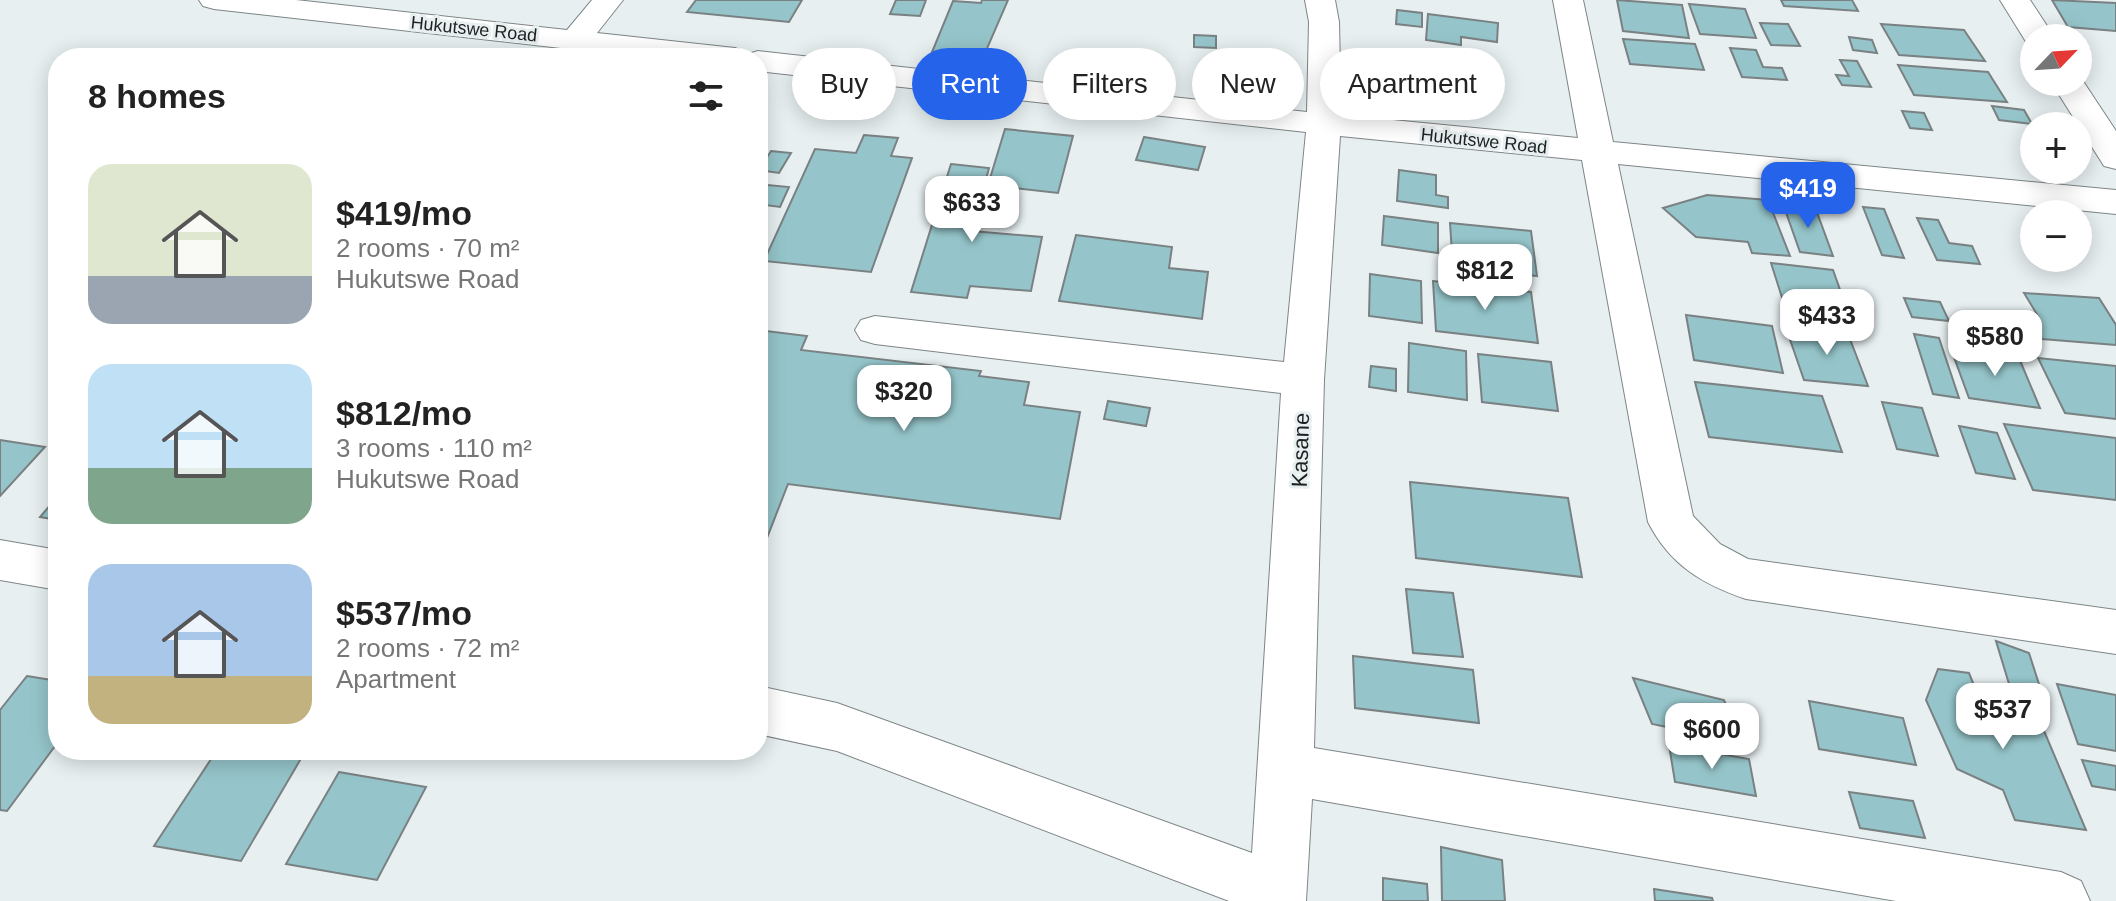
<!DOCTYPE html>
<meta charset="utf-8">
<style>
body{margin:0;font-family:Arial,sans-serif;background:#f2f2f2;color:#222;height:100vh;display:flex;flex-direction:column;font-size:30px;white-space:nowrap}
*{box-sizing:border-box;margin:0}
p{font-size:26px;color:#767676}
.icon{flex:none;width:44px;height:44px;fill:none;stroke:currentColor;stroke-width:2;stroke-linecap:round;stroke-linejoin:round}
.map{position:relative;flex:1;overflow:hidden}
.details{position:absolute;left:48px;top:48px;width:720px;height:712px;display:flex;flex-direction:column;background:#fff;border-radius:32px;box-shadow:0 4px 20px #0003}
.details>*{flex:none}
.hud{position:absolute;left:792px;top:48px;width:760px;height:72px;display:flex;gap:16px}
.needle{width:52px;rotate:65deg}
.controls{position:absolute;left:2020px;top:24px;display:grid;gap:16px}
.controls a{display:grid;place-items:center;width:72px;height:72px;border-radius:50%;background:#fff;box-shadow:0 4px 20px #0003;font-size:40px}
.price{position:absolute;translate:-50% -68px;padding:0 18px;border-radius:16px;background:#fff;color:#222;font-size:26px;line-height:52px;filter:drop-shadow(0 2px 4px #0008)}
.price::after{content:'';position:absolute;left:50%;top:48px;width:24px;height:18px;margin-left:-12px;background:inherit;clip-path:polygon(0 0,100% 0,50% 100%)}
.price.current{background:#2563eb;color:#fff}
ul{padding:0;list-style:none}
li{display:flex;align-items:center;gap:24px;height:200px;padding:0 40px}
li span{display:grid;place-items:center;flex:none;width:224px;height:160px;border-radius:24px;color:#555}
li>.icon{margin-inline-start:auto}
span .icon{width:96px;height:96px;fill:#fffc;stroke-width:1}
li b{font-size:34px}
h2{display:flex;justify-content:space-between;align-items:center;height:96px;padding:0 40px;font-size:34px}
.tag{padding:0 28px;border-radius:36px;background:#fff;box-shadow:0 4px 20px #0003;font-size:28px;line-height:72px}
.tag.current{background:#2563eb;color:#fff}
.map>svg:first-child{display:block}
</style>
<div class="map">
<svg width="2116" height="901" viewBox="0 0 2116 901">
<rect width="100%" height="100%" fill="#e7eff0"/>
<!-- building -->
<g fill="#95c5ca" stroke="#7a8182" stroke-width="2">
<polygon points="696,0 802,0 789,22 687,12"/>
<polygon points="896,0 926,0 920,16 890,14"/>
<polygon points="982,0 1008,0 979,67 928,62 953,1 981,3"/>
<polygon points="1617,0 1682,5 1689,38 1623,31"/>
<polygon points="1781,0 1852,0 1858,11 1784,6"/>
<polygon points="2052,0 2116,3 2116,31 2068,27"/>
<polygon points="1689,4 1745,9 1756,38 1700,34"/>
<polygon points="1397,10 1422,13 1422,27 1396,24"/>
<polygon points="1428,14 1498,23 1497,42 1461,37 1461,45 1426,40"/>
<polygon points="1760,23 1788,24 1800,46 1771,45"/>
<polygon points="1881,24 1964,30 1985,61 1899,55"/>
<polygon points="1194,35 1216,36 1216,48 1194,47"/>
<polygon points="1849,37 1872,40 1877,53 1853,50"/>
<polygon points="1623,39 1695,44 1704,70 1630,64"/>
<polygon points="1730,48 1756,50 1763,67 1782,68 1787,80 1742,77"/>
<polygon points="1396,50 1460,56 1463,83 1414,78 1413,65 1396,63"/>
<polygon points="1840,60 1857,61 1871,87 1842,85 1836,75 1849,76"/>
<polygon points="1898,65 1988,72 2007,102 1914,95"/>
<polygon points="1992,106 2024,110 2032,124 1999,120"/>
<polygon points="1902,111 1924,113 1932,130 1910,128"/>
<polygon points="1005,129 1073,136 1058,193 988,185"/>
<polygon points="864,135 898,138 891,156 912,158 871,272 764,261 815,149 856,153"/>
<polygon points="1144,137 1205,147 1198,170 1136,160"/>
<polygon points="771,151 791,153 779,173 759,170"/>
<polygon points="951,164 989,168 983,190 996,192 991,212 977,211 972,231 1042,237 1031,291 970,286 967,298 911,292"/>
<polygon points="1399,170 1436,175 1436,195 1448,197 1448,208 1397,201"/>
<polygon points="758,184 789,187 780,207 758,204"/>
<polygon points="1707,195 1768,200 1790,256 1752,253 1748,242 1696,237 1663,208"/>
<polygon points="1783,204 1815,207 1833,256 1800,252"/>
<polygon points="1863,207 1884,209 1904,258 1882,255"/>
<polygon points="1384,216 1438,223 1438,253 1382,245"/>
<polygon points="1917,218 1938,220 1949,243 1972,246 1980,264 1937,260"/>
<polygon points="1450,223 1531,231 1537,276 1453,267"/>
<polygon points="1076,235 1172,247 1169,268 1208,272 1202,319 1059,301"/>
<polygon points="1771,263 1833,270 1849,315 1785,307"/>
<polygon points="1370,274 1421,281 1422,323 1369,316"/>
<polygon points="1433,281 1531,292 1538,343 1436,331"/>
<polygon points="2024,293 2099,298 2116,325 2116,345 2042,339 2028,315 2038,316"/>
<polygon points="1904,298 1940,302 1949,321 1912,317"/>
<polygon points="1686,315 1772,326 1783,373 1694,360"/>
<polygon points="1786,328 1848,334 1868,386 1804,380"/>
<polygon points="758,330 807,336 801,350 981,371 979,376 1029,382 1024,405 1080,412 1060,519 788,484 758,561"/>
<polygon points="1914,334 1939,338 1959,398 1933,394"/>
<polygon points="1409,343 1466,351 1467,400 1408,392"/>
<polygon points="1951,349 2019,358 2040,408 1969,398"/>
<polygon points="1478,354 1551,362 1558,411 1482,402"/>
<polygon points="2038,358 2116,366 2116,419 2065,413"/>
<polygon points="1371,366 1396,369 1396,391 1369,387"/>
<polygon points="1695,382 1822,396 1842,452 1709,437"/>
<polygon points="1108,401 1150,408 1146,426 1104,419"/>
<polygon points="1882,402 1922,408 1938,456 1897,449"/>
<polygon points="2004,424 2116,438 2116,500 2033,490"/>
<polygon points="1959,426 1997,433 2015,479 1976,473"/>
<polygon points="0,440 45,447 0,496"/>
<polygon points="1410,482 1568,498 1582,577 1416,558"/>
<polygon points="58,496 58,520 40,517"/>
<polygon points="1406,589 1453,593 1463,657 1413,653"/>
<polygon points="1996,641 2029,653 2045,703 2013,697"/>
<polygon points="1353,656 1473,670 1479,723 1355,708"/>
<polygon points="1938,669 1969,673 1982,705 2036,712 2086,830 2015,820 2003,790 1957,769 1926,700"/>
<polygon points="27,676 58,681 58,742 7,811 0,810 0,710"/>
<polygon points="1633,678 1724,700 1742,743 1652,724"/>
<polygon points="2057,684 2116,695 2116,751 2078,744"/>
<polygon points="1809,701 1903,718 1916,765 1819,749"/>
<polygon points="1669,745 1749,759 1756,796 1675,782"/>
<polygon points="217,750 306,750 241,861 154,846"/>
<polygon points="2082,760 2116,766 2116,790 2092,786"/>
<polygon points="339,772 426,787 377,880 286,864"/>
<polygon points="1849,792 1913,801 1925,838 1860,828"/>
<polygon points="1441,847 1502,860 1505,901 1442,901"/>
<polygon points="1383,878 1427,884 1428,901 1383,901"/>
<polygon points="1654,889 1712,898 1713,901 1655,901"/>
</g>
<g fill="none" stroke-linecap="round" stroke-linejoin="round">
<!-- minor casing -->
<g stroke="#7e8586" stroke-width="2">
<g id="minor">
<path d="M199 0H296L567 30 592 0H623L597 33 735 48 748 54 758 51 1307 112 1309 22 1305 0H1335L1339 22 1341 115 1578 138 1553 0H1583L1613 142 2116 190V214L1618 164 1693 516 1720 544 1748 559 2116 610V654L1746 599C1702 584 1670 565 1648 522L1582 160 1340 136 1324 380 1314 748 2061 872 2081 881 2090 901H1896L1312 799 1306 901H1229L837 751 758 734V686L837 703 1252 853 1281 393 875 344 861 340 855 330 861 320 875 316 1284 362 1306 132 758 71V58H649L214 9 203 6Z"/>
<polygon points="2000,0 2030,0 2055,38 2034,38 2034,46 2028,45"/>
<polygon points="2079,75 2116,131 2116,169 2104,166 2051,82 2078,82"/>
<polygon points="0,540 58,550 58,590 0,580"/>
</g>
</g>
<!-- minor -->
<use href="#minor" fill="#fff" fill-rule="evenodd"/>
</g>
<g text-anchor="middle" stroke-width="6" stroke-linejoin="round" paint-order="stroke">
<!-- far-street labels -->
<g font-size="18" fill="#1e2121" stroke="#e7eff0">
<text transform="translate(474 29) rotate(6)" y="6">Hukutswe Road</text>
<text transform="translate(1484 141) rotate(6)" y="6">Hukutswe Road</text>
</g>
<!-- street labels -->
<g font-size="22" fill="#1e2121" stroke="#e7eff0">
<text transform="translate(1300 450) rotate(-88)" y="8">Kasane</text>
</g>
</g>
</svg>
<div class="controls">
<a><svg class="needle" viewBox="-14 -14 28 28"><path d="M0-13l5 13h-10z" fill="#e53935"/><path d="M0 13l5-13h-10z" fill="#767676"/></svg></a>
<a>+</a>
<a>−</a>
</div>
<b class="price current" style="left:1808px;top:230px">$419</b>
<b class="price" style="left:972px;top:244px">$633</b>
<b class="price" style="left:1485px;top:312px">$812</b>
<b class="price" style="left:1827px;top:357px">$433</b>
<b class="price" style="left:1995px;top:378px">$580</b>
<b class="price" style="left:904px;top:433px">$320</b>
<b class="price" style="left:2003px;top:751px">$537</b>
<b class="price" style="left:1712px;top:771px">$600</b>
<div class="hud">
<a class="tag">Buy</a>
<a class="tag current">Rent</a>
<a class="tag">Filters</a>
<a class="tag">New</a>
<a class="tag">Apartment</a>
</div>
<section class="details">
<h2>8 homes<svg class="icon" aria-label="filters" viewBox="0 0 24 24"><path d="M4 7h16M4 17h16"/><circle cx="9" cy="7" r="2"/><circle cx="15" cy="17" r="2"/></svg></h2>
<ul>
<li><span style="background:linear-gradient(#dfe7d0 70%,#9aa5b1 0)"><svg class="icon" aria-label="home" viewBox="0 0 24 24"><path d="M3 11l9-7 9 7M6 9v11h12V9"/></svg></span><div><b>$419/mo</b><p>2 rooms · 70 m²</p><p>Hukutswe Road</p></div></li>
<li><span style="background:linear-gradient(#bfe0f5 65%,#7fa58c 0)"><svg class="icon" aria-label="home" viewBox="0 0 24 24"><path d="M3 11l9-7 9 7M6 9v11h12V9"/></svg></span><div><b>$812/mo</b><p>3 rooms · 110 m²</p><p>Hukutswe Road</p></div></li>
<li><span style="background:linear-gradient(#a9c7e8 70%,#c2b280 0)"><svg class="icon" aria-label="home" viewBox="0 0 24 24"><path d="M3 11l9-7 9 7M6 9v11h12V9"/></svg></span><div><b>$537/mo</b><p>2 rooms · 72 m²</p><p>Apartment</p></div></li>
</ul>
</section>
</div>
